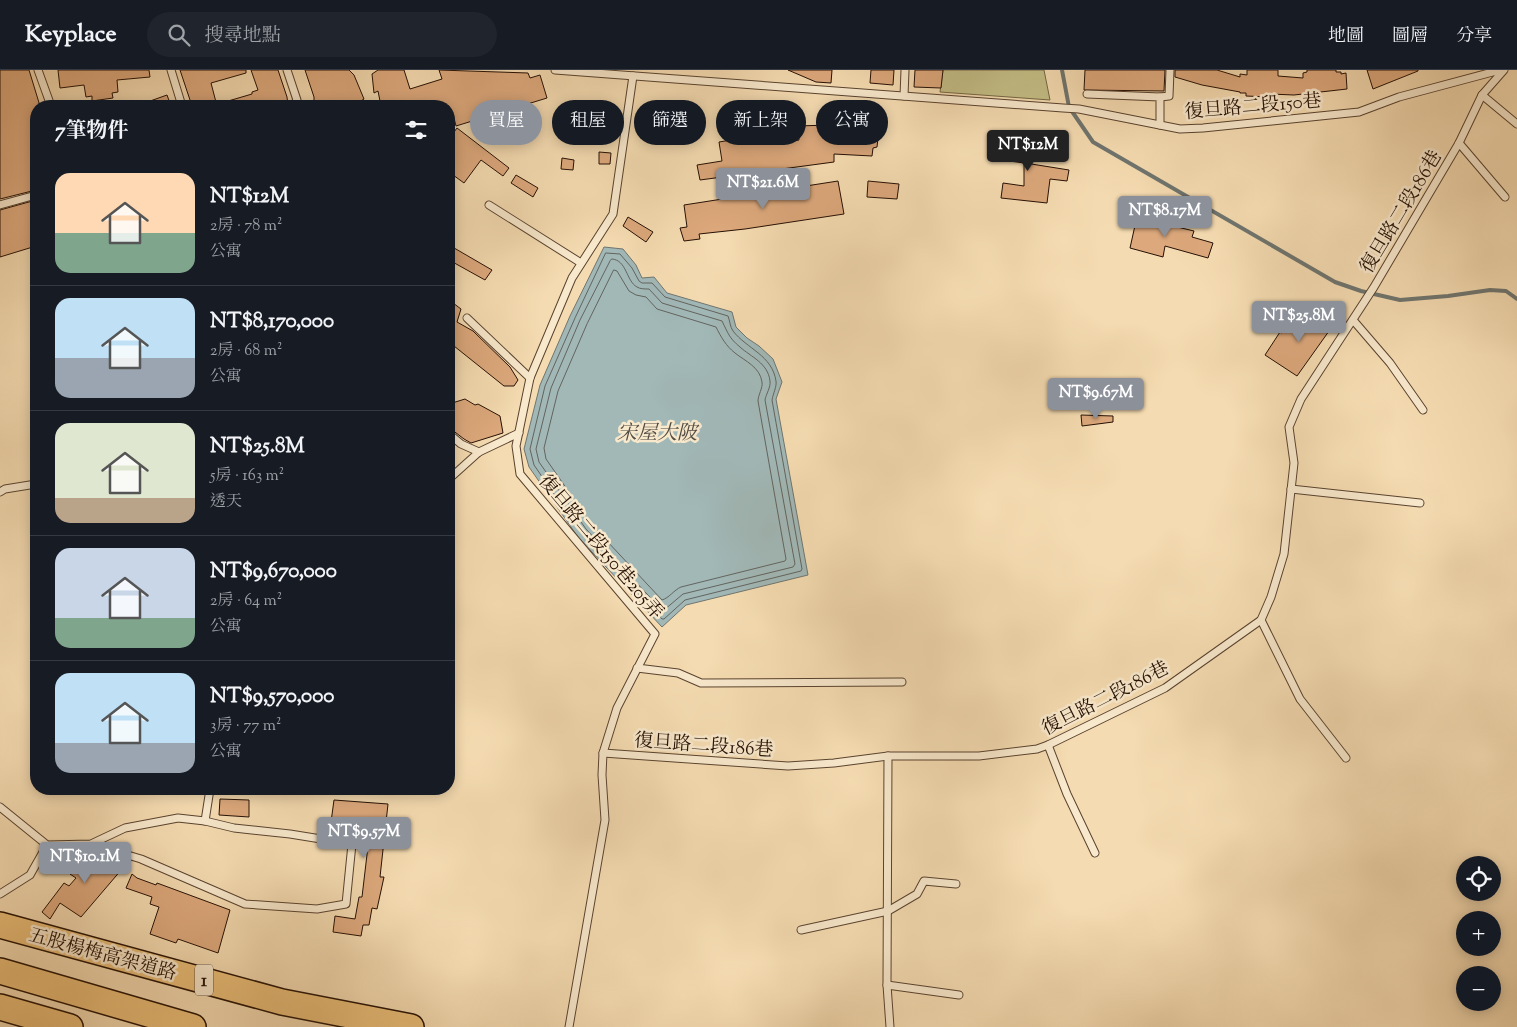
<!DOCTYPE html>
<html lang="zh-TW">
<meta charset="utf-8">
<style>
body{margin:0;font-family:"Sorts Mill Goudy","Noto Serif TC",serif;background:#20242c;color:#f1f3f6;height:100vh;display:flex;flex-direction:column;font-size:19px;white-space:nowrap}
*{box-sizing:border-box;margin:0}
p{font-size:16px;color:#9ea1a6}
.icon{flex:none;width:28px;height:28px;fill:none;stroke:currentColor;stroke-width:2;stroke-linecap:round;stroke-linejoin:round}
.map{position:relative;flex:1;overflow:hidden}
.details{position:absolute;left:30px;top:30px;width:425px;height:695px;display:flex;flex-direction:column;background:#171b24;border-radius:20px;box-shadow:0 2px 12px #0003}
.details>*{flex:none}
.hud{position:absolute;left:470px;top:30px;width:475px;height:45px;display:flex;gap:10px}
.buttons{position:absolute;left:1456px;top:786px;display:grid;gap:10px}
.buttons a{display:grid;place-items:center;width:45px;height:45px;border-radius:50%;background:#171b24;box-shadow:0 2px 12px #0003;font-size:25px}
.price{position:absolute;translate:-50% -42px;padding:0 11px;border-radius:5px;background:#8c9099;color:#fff;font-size:16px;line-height:32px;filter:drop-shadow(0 1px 2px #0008)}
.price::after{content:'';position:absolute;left:50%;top:30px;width:15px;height:11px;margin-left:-8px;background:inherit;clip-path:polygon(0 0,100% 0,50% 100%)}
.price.current{background:#222;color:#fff}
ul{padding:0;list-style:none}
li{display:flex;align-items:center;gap:15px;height:125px;padding:0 25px}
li+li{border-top:1px solid #363941}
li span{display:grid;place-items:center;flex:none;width:140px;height:100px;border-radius:15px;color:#555}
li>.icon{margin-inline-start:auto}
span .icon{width:60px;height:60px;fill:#fffc;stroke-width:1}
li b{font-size:21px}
h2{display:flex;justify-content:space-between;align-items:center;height:60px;padding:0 25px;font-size:21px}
.pill{padding:0 18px;border-radius:22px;background:#171b24;box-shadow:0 2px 12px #0003;font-size:18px;line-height:45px}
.pill.current{background:#8c9099;color:#fff}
header{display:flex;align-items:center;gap:30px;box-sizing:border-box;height:70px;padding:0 25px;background:#171b24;border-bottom:1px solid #363941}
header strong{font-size:24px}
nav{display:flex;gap:28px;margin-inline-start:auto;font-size:18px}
.search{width:350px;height:45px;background:#20242c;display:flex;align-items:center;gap:12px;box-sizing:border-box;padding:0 18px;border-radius:28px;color:#9ea1a6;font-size:19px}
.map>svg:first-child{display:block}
</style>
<header>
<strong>Keyplace</strong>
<div class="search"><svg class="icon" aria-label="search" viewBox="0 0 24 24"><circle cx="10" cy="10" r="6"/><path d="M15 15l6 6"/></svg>搜尋地點</div>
<nav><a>地圖</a><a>圖層</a><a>分享</a></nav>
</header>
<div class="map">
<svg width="1517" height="957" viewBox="0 0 1517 957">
<rect width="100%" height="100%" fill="#f5dbb1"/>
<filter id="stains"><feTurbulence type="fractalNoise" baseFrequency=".004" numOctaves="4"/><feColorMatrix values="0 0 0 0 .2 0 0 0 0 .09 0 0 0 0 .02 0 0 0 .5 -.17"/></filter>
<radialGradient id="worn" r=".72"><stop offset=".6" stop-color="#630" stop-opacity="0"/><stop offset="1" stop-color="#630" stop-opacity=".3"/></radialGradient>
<!-- green -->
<polygon fill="#c4be86" stroke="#746745" points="943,0 1044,0 1050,30 940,22"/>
<!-- water -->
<polygon fill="#a1b8b7" stroke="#6f756f" points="604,177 623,179 636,195 642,208 654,207 667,223 732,242 736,257 747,268 759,276 773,289 782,312 776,329 808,505 686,535 662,557 578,467 529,397 524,379 540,315 570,246"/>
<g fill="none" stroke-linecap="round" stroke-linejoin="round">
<!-- shore -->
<g stroke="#63645e" stroke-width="1">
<path d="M606 183 620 184 632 198 639 211 642 213H652L665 227 728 246C730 251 730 257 733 261 747 279 772 285 776 311 777 316 773 324 772 330L802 499 801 501 685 530 664 549H662L581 463 534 395 530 379 545 316 575 248Z"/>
<path d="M612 189C627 190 626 211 637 217 640 219 645 219 649 219L662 233 722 251C728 263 729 268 740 277 751 287 768 293 770 311 771 317 766 324 765 330L795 494 793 497 683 524 664 540H662L586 459 539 392 536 379 551 318 580 250 610 191Z"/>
<path d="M614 200 617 201 629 221 636 225 646 227 657 239 716 257C721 267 726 276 735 283 745 291 760 297 762 312 763 318 758 325 758 331L786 489 785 491 681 517C674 520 669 528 662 530L592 455 546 389 544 378 558 321 587 254Z"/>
</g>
<!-- stream -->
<polyline stroke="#6f756f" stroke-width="4" points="1062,0 1069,37 1093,72 1335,212 1361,221 1400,230 1448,226 1490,220 1506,221 1517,229"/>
</g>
<!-- building -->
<g fill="#dca87c" stroke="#251004">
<polygon points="0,0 29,0 40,36 36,36 36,120 0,129"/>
<polygon points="58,0 149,0 150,7 117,10 118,22 112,23 113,28 92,31 92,26 86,27 84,15 60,18"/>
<polygon points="180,0 246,0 246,3 211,13 217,36 192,36"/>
<polygon points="251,0 278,0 287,27 288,36 218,36 218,34 252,24 252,22 258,20"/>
<polygon points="305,0 349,0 354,5 364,29 359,32 360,36 314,36 314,27"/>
<polygon points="378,0 404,0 410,19 442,9 439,0 528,3 530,8 540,5 547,28 456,56 453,44 449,45 449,36 381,36 378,21 374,23 372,4"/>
<polygon points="788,0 832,0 831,13 816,12"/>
<polygon points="871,0 894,0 893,15 870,13"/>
<polygon points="915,0 943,0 941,18 914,17"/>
<polygon points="1085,0 1165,0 1164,21 1084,20"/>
<polygon points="1175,0 1217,0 1240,7 1240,4 1247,5 1247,0 1278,0 1278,6 1303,8 1303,3 1307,2 1307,0 1336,0 1336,2 1341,2 1341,4 1346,3 1347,19 1294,25 1270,24 1270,27 1246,26 1246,23 1240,23 1240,22 1202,15 1175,7"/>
<polygon points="1367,0 1418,0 1418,1 1373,19"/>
<polygon points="167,25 171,36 140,36 139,35"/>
<polygon points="830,55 831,60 865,60 866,57 875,57 875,67 878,68 877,77 873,78 872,86 834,84 834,92 700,110 697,95 722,91 719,72 731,70 730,67 774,59 777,74 799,70 797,56"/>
<polygon points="457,58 509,98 503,106 481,90 464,113 449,102 449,69"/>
<polygon points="1005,62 1030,65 1026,93 1025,93 1069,100 1067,111 1050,109 1047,133 1001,128 1003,113 1024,116 1024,93 1002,90"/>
<polygon points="599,82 611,83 610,94 599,94"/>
<polygon points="562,88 574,90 573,100 561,99"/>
<polygon points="516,105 538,118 533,127 511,113"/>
<polygon points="838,111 844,144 745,159 699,164 700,169 684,171 680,158 687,157 684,135"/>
<polygon points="868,111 899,114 897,129 867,127"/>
<polygon points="36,130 36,176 0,187 0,140"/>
<polygon points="1138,142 1170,150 1169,155 1194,161 1192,167 1213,173 1208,188 1165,176 1163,187 1130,178"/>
<polygon points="628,147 653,162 646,172 623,156"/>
<polygon points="449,175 492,200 485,210 449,190"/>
<polygon points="449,230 461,239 457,252 473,261 510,297 518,310 514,316 504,316 449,272"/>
<polygon points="1314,239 1334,254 1297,306 1265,285 1280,262 1282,263 1290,253 1299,258"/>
<polygon points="465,329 475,335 478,334 500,346 503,363 471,373 464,369 451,359 453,357 449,334"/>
<polygon points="1081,345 1113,346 1113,352 1082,356"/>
<polygon points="220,729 249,730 249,747 219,745"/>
<polygon points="334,730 388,734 380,807 384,807 377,839 372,838 369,855 363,855 361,866 333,862 335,846 355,849 359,827 362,827 368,776 367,776 369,754 331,752"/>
<polygon points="86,779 93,780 122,799 81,847 60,833 50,849 42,842 64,813 69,816 76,808 70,804 79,793 77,790"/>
<polygon points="132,804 137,808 156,815 157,813 230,840 218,883 178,869 176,873 150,864 159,837 150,834 152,827 126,818"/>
</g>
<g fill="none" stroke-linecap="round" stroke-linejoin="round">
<!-- lane casing -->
<g stroke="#59432f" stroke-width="9">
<g id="lane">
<polyline points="38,0 51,36"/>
<polyline points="171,0 182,36"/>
<polyline points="287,0 297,30 293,36"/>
<polyline points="555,0 1063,38 1079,39 1180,59 1203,58 1359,42 1399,27 1500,0"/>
<polyline points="1087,24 1160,27 1160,55"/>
<polyline points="1482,25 1517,54"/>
<polyline points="904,26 905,0"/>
<polyline points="1160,27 1169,26 1170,0"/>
<polyline points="1459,73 1505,127"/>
<polyline points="0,135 36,125"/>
<polyline points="489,135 581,193"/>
<polyline points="467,248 530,308"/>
<polyline points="1353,250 1390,293 1423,340"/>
<polyline points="449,364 461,374 479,382"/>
<polyline points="449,409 479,382 519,363"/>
<polyline points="1291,419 1420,433"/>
<polyline points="0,422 5,419 36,414"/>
<polyline points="1261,550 1300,629 1346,688"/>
<polyline points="637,598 678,603 701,613 902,612"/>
<polyline points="1048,675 1067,724 1095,783"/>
<polyline points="603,683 788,696 834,693 888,686 979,686 1037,679 1048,675 1165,618 1261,550 1271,527 1284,484 1294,393 1289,357 1301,329 1374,217 1459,73 1482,25 1504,0"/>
<polyline points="888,686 887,915 890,957"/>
<polyline points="0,737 47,775 91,774 141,789 245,834 317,839 346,834 352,774 290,764 234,758 205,751 178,748 125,758 91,774"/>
<polyline points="205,751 210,719"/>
<polyline points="0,824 30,805 47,775"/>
<polyline points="801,860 888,841 917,824 924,811 956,814"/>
<polyline points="887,915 959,925"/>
<polyline points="569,957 605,750 602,705 603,683 617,638 655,564 520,404 516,376 530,308 572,208 613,144 633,6"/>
</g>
</g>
<!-- highway casing -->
<g stroke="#251004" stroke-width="28">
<g id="highway">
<polyline points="0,855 282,932 411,957"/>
<polyline points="0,901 193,957"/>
<polyline points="0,937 70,957"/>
</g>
</g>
<!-- lane -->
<use href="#lane" stroke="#f8e8cc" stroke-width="7"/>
<!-- highway -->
<use href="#highway" stroke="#eabe78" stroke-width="25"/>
</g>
<g text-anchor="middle" stroke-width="5" stroke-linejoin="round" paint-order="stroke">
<!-- shield labels -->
<rect fill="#f8e8cc" stroke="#645140" stroke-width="1" x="195" y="894.5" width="18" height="31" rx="4"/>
<g font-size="18" font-weight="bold" fill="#251004">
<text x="204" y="916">1</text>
</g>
<!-- street labels -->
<g font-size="19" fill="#251004" stroke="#f8e8cc">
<text transform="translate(1253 35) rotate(-5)" y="7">復旦路二段150巷</text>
<text transform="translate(1400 141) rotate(-59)" y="7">復旦路二段186巷</text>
<text transform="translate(602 476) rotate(50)" y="7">復旦路二段150巷205弄</text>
<text transform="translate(1105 627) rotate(-27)" y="7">復旦路二段186巷</text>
<text transform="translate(704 674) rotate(4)" y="7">復旦路二段186巷</text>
<text transform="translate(103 883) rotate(15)" y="7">五股楊梅高架道路</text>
</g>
<!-- water labels -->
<g font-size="20" font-style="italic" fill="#504b43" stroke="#f8e8cc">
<text x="657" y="369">宋屋大陂</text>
</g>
</g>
<rect width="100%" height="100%" filter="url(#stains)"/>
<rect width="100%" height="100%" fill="url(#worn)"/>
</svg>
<div class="buttons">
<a><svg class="icon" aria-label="locate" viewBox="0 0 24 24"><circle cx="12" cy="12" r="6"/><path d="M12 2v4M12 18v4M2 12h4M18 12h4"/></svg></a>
<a>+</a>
<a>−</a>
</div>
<b class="price current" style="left:1028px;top:102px">NT$12M</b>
<b class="price" style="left:763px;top:140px">NT$21.6M</b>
<b class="price" style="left:1165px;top:168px">NT$8.17M</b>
<b class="price" style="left:1299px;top:273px">NT$25.8M</b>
<b class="price" style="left:1096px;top:350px">NT$9.67M</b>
<b class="price" style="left:364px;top:789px">NT$9.57M</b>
<b class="price" style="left:85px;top:814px">NT$10.1M</b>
<div class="hud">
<a class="pill current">買屋</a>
<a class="pill">租屋</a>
<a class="pill">篩選</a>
<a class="pill">新上架</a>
<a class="pill">公寓</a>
</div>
<section class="details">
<h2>7筆物件<svg class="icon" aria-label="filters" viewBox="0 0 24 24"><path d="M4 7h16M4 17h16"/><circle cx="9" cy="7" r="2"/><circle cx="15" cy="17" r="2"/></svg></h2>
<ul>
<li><span style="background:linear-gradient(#ffd9b3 60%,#7fa58c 0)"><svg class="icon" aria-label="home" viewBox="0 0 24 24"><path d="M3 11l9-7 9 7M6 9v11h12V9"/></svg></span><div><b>NT$12M</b><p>2房 · 78 m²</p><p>公寓</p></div></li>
<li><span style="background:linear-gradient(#bfe0f5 60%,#9aa5b1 0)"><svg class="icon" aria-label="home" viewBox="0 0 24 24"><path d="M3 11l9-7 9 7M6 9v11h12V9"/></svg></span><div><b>NT$8,170,000</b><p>2房 · 68 m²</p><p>公寓</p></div></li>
<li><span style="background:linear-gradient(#dfe7d0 75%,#b9a48a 0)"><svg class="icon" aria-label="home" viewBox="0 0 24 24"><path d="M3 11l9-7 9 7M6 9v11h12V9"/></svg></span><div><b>NT$25.8M</b><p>5房 · 163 m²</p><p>透天</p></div></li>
<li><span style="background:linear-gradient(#c9d6e8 70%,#7fa58c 0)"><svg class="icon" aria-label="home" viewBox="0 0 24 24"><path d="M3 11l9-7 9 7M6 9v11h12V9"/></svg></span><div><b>NT$9,670,000</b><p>2房 · 64 m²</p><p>公寓</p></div></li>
<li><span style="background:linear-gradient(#bfe0f5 70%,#9aa5b1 0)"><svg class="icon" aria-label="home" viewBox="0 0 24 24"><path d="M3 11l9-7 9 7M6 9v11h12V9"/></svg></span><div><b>NT$9,570,000</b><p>3房 · 77 m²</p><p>公寓</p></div></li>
</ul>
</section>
</div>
